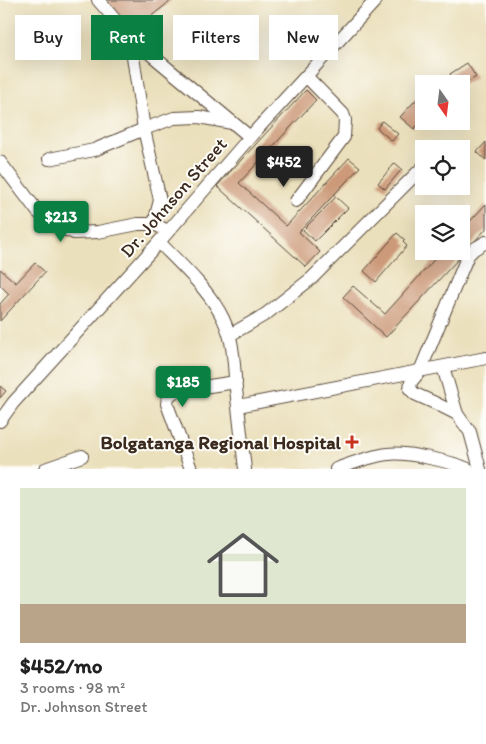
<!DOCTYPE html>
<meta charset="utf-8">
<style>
body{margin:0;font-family:Itim,sans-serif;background:#f6f6f6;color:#222;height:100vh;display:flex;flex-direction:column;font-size:19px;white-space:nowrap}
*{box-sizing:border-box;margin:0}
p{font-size:16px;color:#767676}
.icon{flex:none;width:28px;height:28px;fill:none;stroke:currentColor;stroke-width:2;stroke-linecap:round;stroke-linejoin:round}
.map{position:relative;height:469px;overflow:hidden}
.side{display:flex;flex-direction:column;background:#fff;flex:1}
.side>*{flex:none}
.top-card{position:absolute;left:15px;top:15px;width:456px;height:45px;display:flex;gap:10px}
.needle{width:32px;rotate:166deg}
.buttons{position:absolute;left:415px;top:75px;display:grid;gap:10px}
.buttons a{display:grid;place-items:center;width:55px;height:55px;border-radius:0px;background:#fff;box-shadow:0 5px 20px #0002;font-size:25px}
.price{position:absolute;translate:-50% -42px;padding:0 11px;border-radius:5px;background:#0b8043;color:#fff;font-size:16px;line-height:32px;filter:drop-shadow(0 1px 2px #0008)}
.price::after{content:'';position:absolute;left:50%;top:30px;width:15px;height:11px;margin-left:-8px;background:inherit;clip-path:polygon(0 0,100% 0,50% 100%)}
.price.current{background:#222;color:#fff}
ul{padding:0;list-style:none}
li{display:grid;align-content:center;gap:10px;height:265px;padding:0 20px}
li+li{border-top:1px solid #e0e0e0}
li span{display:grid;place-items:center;height:155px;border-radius:0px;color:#555}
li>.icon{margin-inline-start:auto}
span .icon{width:90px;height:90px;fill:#fffc;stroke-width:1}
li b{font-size:21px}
.tag{padding:0 18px;border-radius:0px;background:#fff;box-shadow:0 5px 20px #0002;font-size:18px;line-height:45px}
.tag.current{background:#0b8043;color:#fff}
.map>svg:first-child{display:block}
</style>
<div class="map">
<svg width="486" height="469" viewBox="0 0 486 469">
<rect width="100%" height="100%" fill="#fdfcf7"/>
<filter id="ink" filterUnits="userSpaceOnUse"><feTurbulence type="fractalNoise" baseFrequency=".02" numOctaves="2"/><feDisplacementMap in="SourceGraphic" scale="10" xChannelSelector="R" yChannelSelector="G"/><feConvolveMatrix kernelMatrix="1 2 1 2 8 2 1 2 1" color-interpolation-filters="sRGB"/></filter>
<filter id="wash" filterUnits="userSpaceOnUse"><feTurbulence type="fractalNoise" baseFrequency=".0096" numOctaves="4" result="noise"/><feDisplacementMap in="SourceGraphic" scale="20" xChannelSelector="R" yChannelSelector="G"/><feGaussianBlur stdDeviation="1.12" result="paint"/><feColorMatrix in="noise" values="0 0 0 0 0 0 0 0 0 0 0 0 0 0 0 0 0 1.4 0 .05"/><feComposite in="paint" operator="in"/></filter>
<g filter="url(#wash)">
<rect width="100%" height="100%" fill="#ebe0bc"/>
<g id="blocks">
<!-- building -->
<g fill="#cc9a79">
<polygon points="106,0 172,0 132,31"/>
<polygon points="467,63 476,77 461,86 461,84 456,84 450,74"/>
<polygon points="306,90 316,100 239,183 286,226 349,158 360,167 299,232 320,252 306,267 217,186"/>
<polygon points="424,91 424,118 414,129 400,117"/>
<polygon points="382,121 398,134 392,141 377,128"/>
<polygon points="486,142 486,160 477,152"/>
<polygon points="395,163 402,169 385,189 378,183"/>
<polygon points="336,197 348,208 315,241 303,230"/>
<polygon points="486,204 486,229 386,337 343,297 353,286 385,314 442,251 461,251 461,231"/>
<polygon points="397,233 405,240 403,242 407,246 376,282 364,271"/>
<polygon points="35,263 45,272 0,321 0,304 9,294 0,285 0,269 16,283"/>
<polygon points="0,386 6,391 0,398"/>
</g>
</g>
</g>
<g filter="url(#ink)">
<use href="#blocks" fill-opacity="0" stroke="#554536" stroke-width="1"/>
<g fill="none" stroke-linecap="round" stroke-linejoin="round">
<!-- minor casing -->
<g stroke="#554536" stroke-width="14">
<g id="minor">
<polyline points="98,0 130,37 250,137"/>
<polyline points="130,37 144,129 160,200 154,224"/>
<polyline points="49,159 94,150 144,129 174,118 199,117 232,123"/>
<polyline points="0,162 38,212 52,224 74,233 98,232 138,224 154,224 168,231"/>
<polyline points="296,201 344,137 345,120 343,114 306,76"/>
<path d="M159 242C180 264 204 285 219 311 235 339 233 359 236 389 239 416 242 442 245 469"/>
<polyline points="230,335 266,314 312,278 422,168"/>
<polyline points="443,367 457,414"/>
<polyline points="238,406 486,358"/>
<polyline points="0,421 13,403 159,242 250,137 376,0"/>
<polyline points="45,469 82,456"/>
<polyline points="191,469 167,404 168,396 176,391 236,382"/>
<path d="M336 469C353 463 370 456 388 454 404 451 453 462 468 469"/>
<polyline points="480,469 470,432 457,414 435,403 415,394 410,389 411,382 420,371 468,255 474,249 486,242"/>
</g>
</g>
<!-- minor -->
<use href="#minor" stroke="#fff" stroke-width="12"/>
</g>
</g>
<!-- markers -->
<path fill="#c8321e" stroke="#fdfcf7" stroke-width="2" d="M349.5 434.5h5v5h5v5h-5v5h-5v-5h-5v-5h5z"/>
<g text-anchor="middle" stroke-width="4" stroke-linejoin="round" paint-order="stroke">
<!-- street labels -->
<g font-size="19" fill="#3b2a1e" stroke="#fdfcf7">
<text transform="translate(173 197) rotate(-49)" y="7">Dr. Johnson Street</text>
</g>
<!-- poi labels -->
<g font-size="19" font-weight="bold" fill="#3b2a1e" stroke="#fdfcf7" text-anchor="end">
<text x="341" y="449">Bolgatanga Regional Hospital</text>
</g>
</g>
</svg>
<div class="buttons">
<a><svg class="needle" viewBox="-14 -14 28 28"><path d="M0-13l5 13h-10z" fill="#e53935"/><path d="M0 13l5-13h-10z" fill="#767676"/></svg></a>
<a><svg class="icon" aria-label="locate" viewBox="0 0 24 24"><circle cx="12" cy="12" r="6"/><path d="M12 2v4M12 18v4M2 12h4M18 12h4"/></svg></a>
<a><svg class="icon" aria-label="layers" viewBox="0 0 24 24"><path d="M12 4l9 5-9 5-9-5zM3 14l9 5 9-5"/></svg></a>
</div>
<b class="price current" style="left:284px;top:188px">$452</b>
<b class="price" style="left:61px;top:243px">$213</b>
<b class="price" style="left:183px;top:408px">$185</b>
<div class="top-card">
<a class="tag">Buy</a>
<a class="tag current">Rent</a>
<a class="tag">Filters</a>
<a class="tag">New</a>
</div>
</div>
<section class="side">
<ul>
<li><span style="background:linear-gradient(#dfe7d0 75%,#b9a48a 0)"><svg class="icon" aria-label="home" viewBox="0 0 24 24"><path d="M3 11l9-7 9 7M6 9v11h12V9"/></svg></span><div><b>$452/mo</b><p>3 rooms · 98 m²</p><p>Dr. Johnson Street</p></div></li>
</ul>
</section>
